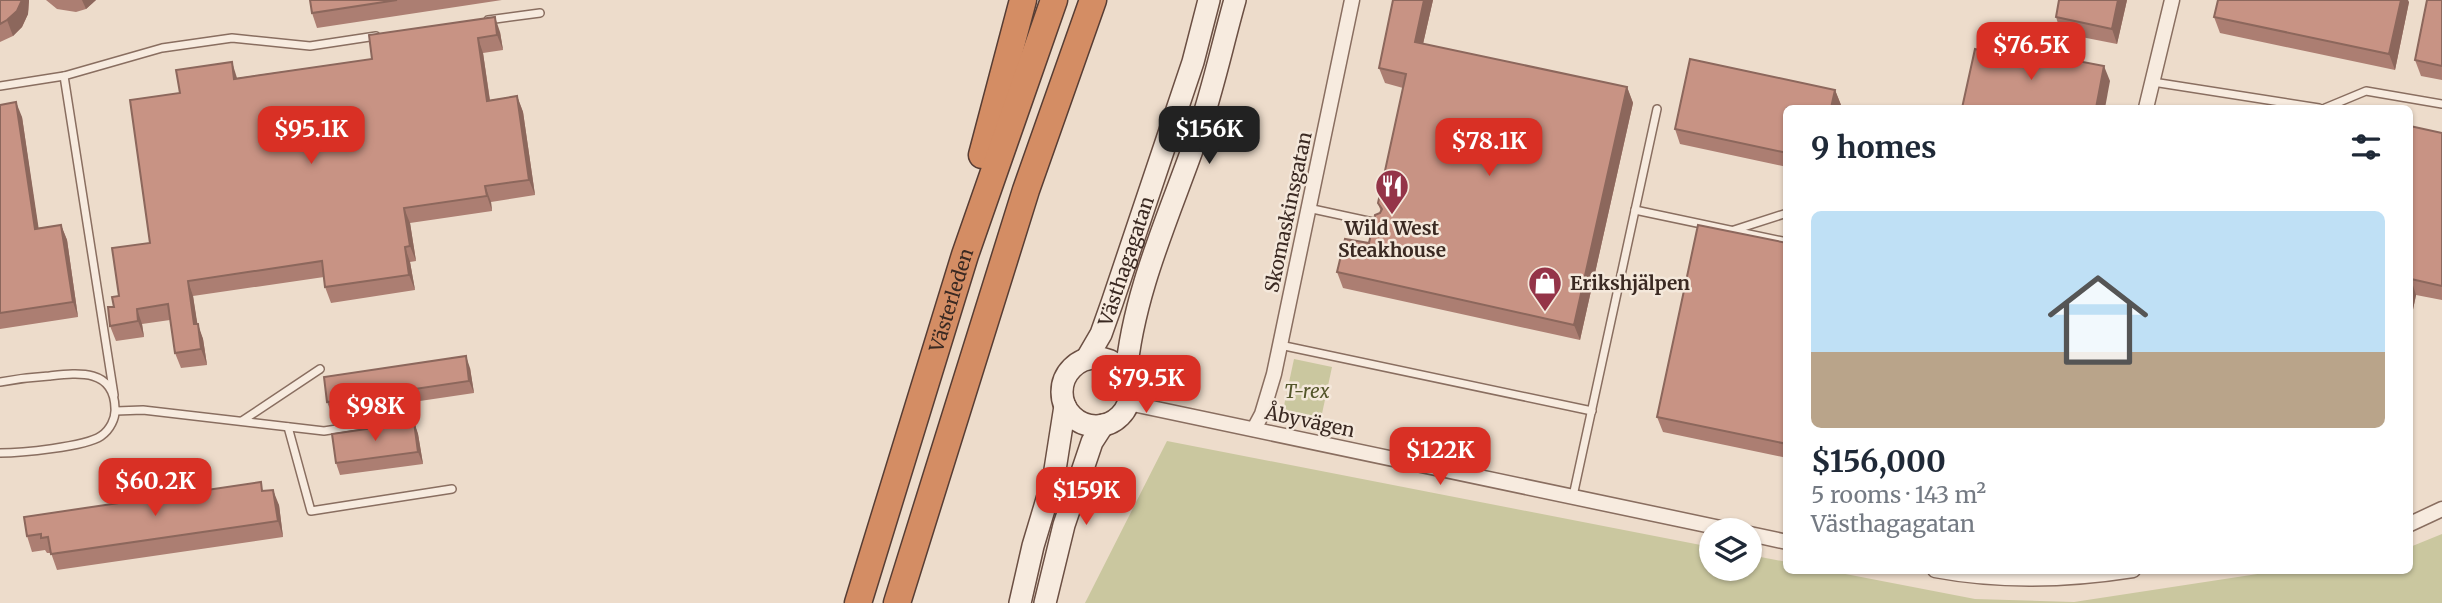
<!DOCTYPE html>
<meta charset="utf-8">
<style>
body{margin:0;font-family:Merriweather,serif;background:#f6f6f7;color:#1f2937;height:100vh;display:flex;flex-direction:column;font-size:26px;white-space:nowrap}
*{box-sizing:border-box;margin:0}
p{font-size:23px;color:#747a83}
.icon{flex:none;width:38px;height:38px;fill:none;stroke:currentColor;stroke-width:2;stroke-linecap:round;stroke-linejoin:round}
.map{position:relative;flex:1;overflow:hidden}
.panel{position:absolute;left:1783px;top:105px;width:630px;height:469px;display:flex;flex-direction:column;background:#fff;border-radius:10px;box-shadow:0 2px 5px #0004}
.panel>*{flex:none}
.controls{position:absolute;left:1699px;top:518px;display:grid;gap:14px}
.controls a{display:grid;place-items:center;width:63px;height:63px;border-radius:50%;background:#fff;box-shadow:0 2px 5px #0004;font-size:35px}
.price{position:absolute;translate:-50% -60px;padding:0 16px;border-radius:14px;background:#d93025;color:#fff;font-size:23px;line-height:46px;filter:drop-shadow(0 2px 4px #0008)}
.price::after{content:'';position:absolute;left:50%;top:42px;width:21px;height:16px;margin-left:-10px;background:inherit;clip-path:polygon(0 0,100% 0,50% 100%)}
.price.selected{background:#222;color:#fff}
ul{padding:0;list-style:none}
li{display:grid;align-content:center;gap:14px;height:371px;padding:0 28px}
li+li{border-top:2px solid #e0e1e3}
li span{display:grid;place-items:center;height:217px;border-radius:10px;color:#555}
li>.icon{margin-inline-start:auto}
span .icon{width:126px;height:126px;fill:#fffc;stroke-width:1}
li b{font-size:30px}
h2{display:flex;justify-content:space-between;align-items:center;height:84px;padding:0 28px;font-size:30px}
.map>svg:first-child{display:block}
</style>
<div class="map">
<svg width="2442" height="603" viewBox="0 0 2442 603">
<rect width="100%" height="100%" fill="#eddccb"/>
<!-- green -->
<g fill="#cac79f">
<polygon points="1294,359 1332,367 1320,423 1282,415"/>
<polygon points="1167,441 1711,547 1712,569 1750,569 1750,555 1787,562 1787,570 1830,571 1975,599 2074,602 2277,571 2410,570 2410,547 2442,534 2442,603 1085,603"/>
</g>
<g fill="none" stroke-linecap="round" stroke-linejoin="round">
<!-- service casing -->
<g stroke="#896e60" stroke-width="10">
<g id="service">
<polyline points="488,20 540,13"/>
<polyline points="2153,82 2319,108"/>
<polyline points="0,86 64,76"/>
<polyline points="2325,108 2366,91 2442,104"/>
<polyline points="1308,208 1382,224"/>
<polyline points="1635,210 1787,242"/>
<polyline points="1731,231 1787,213"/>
<polyline points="1280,345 1592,411"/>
<path d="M0 382C16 379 32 377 49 376 77 373 114 368 115 408 116 418 110 430 101 436 85 447 20 453 0 453"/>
<polyline points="114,395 64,76 162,48 232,38 310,46 376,36"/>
<polyline points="116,411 143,410 324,431 408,418"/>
<polyline points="242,421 320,369"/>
<polyline points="288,427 311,511 452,489"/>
<polyline points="1573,496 1657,109"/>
</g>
</g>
<!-- minor casing -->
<g stroke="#896e60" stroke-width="17">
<g id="minor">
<polyline points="2146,108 2172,0"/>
<polyline points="1128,403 1730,530"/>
<polyline points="1254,429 1262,414 1274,374 1352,0"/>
<polyline points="2410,524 2442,509"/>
<polyline points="1750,534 1787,542"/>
<path d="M1935 570C1999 582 2069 580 2133 570"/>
</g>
</g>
<!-- secondary casing -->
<g stroke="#6b4f43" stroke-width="24">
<g id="secondary">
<circle cx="1096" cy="392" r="34"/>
<path id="s1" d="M1087 358 1101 334 1112 303 1193 62 1209 0"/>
<path d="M1126 375C1133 293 1169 216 1196 139 1212 94 1222 46 1235 0"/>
<polyline points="1020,603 1033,546 1054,476 1065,406"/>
<polyline points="1045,603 1064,525 1092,442 1103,425"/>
</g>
</g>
<!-- motorway casing -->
<g stroke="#573d34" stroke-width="29">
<g id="motorway">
<polyline points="982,155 1023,0"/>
<path id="s2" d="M858 603 965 255 1054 0"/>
<polyline points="897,603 1026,190 1093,0"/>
</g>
</g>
<!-- service -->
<use href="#service" stroke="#f7ebdf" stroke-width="7"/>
<!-- minor -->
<use href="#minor" stroke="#f7ebdf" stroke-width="14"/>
<!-- secondary -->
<use href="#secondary" stroke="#f7ebdf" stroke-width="21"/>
<!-- motorway -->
<use href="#motorway" stroke="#d48d64" stroke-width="26"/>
</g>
<!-- wall -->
<g fill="#ac7e72">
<polygon points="0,0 29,0 28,14 22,27 13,36 0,42"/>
<polygon points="46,0 96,0 86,9 76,12 57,9"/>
<polygon points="310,0 502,0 317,28 312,13"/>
<polygon points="1393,0 1433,0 1423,44 1627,87 1633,103 1580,340 1343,288 1337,272 1369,243 1381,212 1378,203 1403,88 1385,83 1379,68"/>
<polygon points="2127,0 2117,44 2061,33 2056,17"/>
<polygon points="2442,0 2442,80 2421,76 2415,60"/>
<polygon points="2409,2 2395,70 2220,33 2214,17"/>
<polygon points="500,32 503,50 483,53 490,100 517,96 523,112 535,195 491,202 492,211 410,223 416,261 410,262 415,290 331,303 325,287 324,277 193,296 197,324 203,339 207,365 181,368 175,353 170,320 142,324 144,337 116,341 110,326 114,307 150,243 180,93 237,78 372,59"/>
<polygon points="1690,59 1835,90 1841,105 1840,108 1787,108 1787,167 1680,144 1675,129"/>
<polygon points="0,105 22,117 38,228 61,225 67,240 78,317 0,329"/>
<polygon points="2410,126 2442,133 2442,300 2416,295 2410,324"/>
<polygon points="1787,243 1787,458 1663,432 1657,417"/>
<polygon points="470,368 474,393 332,414 327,402"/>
<polygon points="414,422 418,434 423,464 340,475 336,463"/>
<polygon points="264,491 279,505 283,537 57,570 51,553 47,553 45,550 32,552 27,536"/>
</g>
<!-- shaded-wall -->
<g fill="#8c675c">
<polygon points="22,0 29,0 28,14 22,27 13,36 7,20"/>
<polygon points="82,0 96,0 86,9"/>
<polygon points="1424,0 1433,0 1420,57 1415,42"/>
<polygon points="2118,0 2127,0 2117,44 2112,29"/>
<polygon points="2401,0 2408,0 2409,2 2395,70 2389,54"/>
<polygon points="495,17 500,32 503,50 497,35"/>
<polygon points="478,38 483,53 492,116 487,101"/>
<polygon points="232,62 237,78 240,94 234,79"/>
<polygon points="2104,66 2110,81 2105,108 2096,108"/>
<polygon points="1627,87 1633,103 1580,340 1574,325"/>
<polygon points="1835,90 1841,105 1840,108 1831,108"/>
<polygon points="517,96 523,112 535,195 529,180"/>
<polygon points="16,102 22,117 41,244 35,229"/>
<polygon points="485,186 491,202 492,211 487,196"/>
<polygon points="404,208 410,223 416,261 410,246"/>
<polygon points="61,225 67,240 78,317 73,302"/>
<polygon points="405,247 410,262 415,290 409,275"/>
<polygon points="2411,279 2416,295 2410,324 2410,284"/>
<polygon points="188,281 193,296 200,340 194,324"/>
<polygon points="137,309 142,324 144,337 138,321"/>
<polygon points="198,324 203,339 207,365 201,349"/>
<polygon points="466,356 470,368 474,393 469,381"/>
<polygon points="414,422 418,434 423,464 418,452"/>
<polygon points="273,490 279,505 283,537 278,521"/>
</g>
<!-- building -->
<g fill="#c89384" stroke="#8c675c" stroke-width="2">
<polygon points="0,0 22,0 17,11 7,20 0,24"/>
<polygon points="310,0 397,0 312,13"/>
<polygon points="1393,0 1424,0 1415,42 1627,87 1574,325 1337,272 1345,239 1369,243 1375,215 1380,213 1382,209 1378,203 1406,74 1379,68"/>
<polygon points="2059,0 2118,0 2112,29 2056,17"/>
<polygon points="2218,0 2401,0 2389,54 2214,17"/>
<polygon points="2427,0 2442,0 2442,66 2415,60"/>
<polygon points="495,17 497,35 478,38 487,101 517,96 529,180 485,186 487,196 404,208 410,246 405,247 409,275 325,287 322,261 188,281 194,324 198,324 201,349 175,353 168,304 137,309 138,321 110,326 108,307 114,307 112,297 119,296 112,248 150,243 130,100 180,93 176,70 232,62 234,79 372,59 369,35"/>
<polygon points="1975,49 2023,60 2025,51 2104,66 2096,108 1962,108"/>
<polygon points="1690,59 1835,90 1831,108 1787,108 1787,153 1675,129"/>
<polygon points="16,102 35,229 61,225 73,302 0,313 0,105"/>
<polygon points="2410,126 2442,133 2442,286 2411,279 2410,284"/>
<polygon points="1698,225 1787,243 1787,444 1657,417"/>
<polygon points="466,356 469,381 327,402 324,377"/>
<polygon points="414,422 418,452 336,463 332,434"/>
<polygon points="261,482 262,491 273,490 278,521 51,554 48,537 41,538 41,534 27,536 24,517"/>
</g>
<!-- icons -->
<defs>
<g id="restaurant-pin" transform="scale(1.75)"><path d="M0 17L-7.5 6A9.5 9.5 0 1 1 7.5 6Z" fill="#943448" stroke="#f4e8db"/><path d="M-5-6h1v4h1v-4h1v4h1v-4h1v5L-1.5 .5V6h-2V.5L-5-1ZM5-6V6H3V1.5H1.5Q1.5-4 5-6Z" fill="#fff"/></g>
<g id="shop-pin" transform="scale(1.75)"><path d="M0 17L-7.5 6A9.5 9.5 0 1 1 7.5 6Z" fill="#943448" stroke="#f4e8db"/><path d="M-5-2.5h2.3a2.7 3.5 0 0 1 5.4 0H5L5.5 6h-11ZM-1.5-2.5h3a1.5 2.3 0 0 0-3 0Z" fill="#fff"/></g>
</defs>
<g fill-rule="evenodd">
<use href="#restaurant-pin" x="1392" y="186"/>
<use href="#shop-pin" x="1545" y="283"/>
</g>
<g text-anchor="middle" stroke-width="5" stroke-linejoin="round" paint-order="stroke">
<!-- street labels -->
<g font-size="19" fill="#3a2922" stroke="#f4e8db">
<text transform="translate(1288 212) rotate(-78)" y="7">Skomaskinsgatan</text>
<text dy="7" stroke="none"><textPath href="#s1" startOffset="105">Västhagagatan</textPath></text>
<text dy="7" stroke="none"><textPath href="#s2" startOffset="317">Västerleden</textPath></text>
<text transform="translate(1310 421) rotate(12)" y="7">Åbyvägen</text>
</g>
<!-- poi labels -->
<g font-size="19" font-weight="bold" fill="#3a2922" stroke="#f4e8db">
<text x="1392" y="235">Wild West<tspan x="1392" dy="22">Steakhouse</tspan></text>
<text x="1570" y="290" text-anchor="start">Erikshjälpen</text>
</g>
<!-- park labels -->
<g font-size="19" font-style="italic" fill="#53552a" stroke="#f4e8db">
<text x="1307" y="398">T-rex</text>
</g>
</g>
</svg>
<div class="controls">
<a><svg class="icon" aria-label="layers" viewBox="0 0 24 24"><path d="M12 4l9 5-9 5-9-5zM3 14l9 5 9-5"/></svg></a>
</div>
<b class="price" style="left:2031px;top:82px">$76.5K</b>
<b class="price" style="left:311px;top:166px">$95.1K</b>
<b class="price selected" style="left:1209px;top:166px">$156K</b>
<b class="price" style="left:1489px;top:178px">$78.1K</b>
<b class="price" style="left:1146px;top:415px">$79.5K</b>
<b class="price" style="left:375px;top:443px">$98K</b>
<b class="price" style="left:1440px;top:487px">$122K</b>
<b class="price" style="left:155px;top:518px">$60.2K</b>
<b class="price" style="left:1086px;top:527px">$159K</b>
<section class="panel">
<h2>9 homes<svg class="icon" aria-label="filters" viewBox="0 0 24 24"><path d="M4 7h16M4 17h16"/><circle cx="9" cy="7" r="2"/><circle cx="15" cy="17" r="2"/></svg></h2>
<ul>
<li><span style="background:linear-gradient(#bfe0f5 65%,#b9a48a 0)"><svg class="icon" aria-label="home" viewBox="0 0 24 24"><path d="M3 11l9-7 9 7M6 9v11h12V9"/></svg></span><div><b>$156,000</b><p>5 rooms · 143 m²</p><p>Västhagagatan</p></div></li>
</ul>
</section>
</div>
